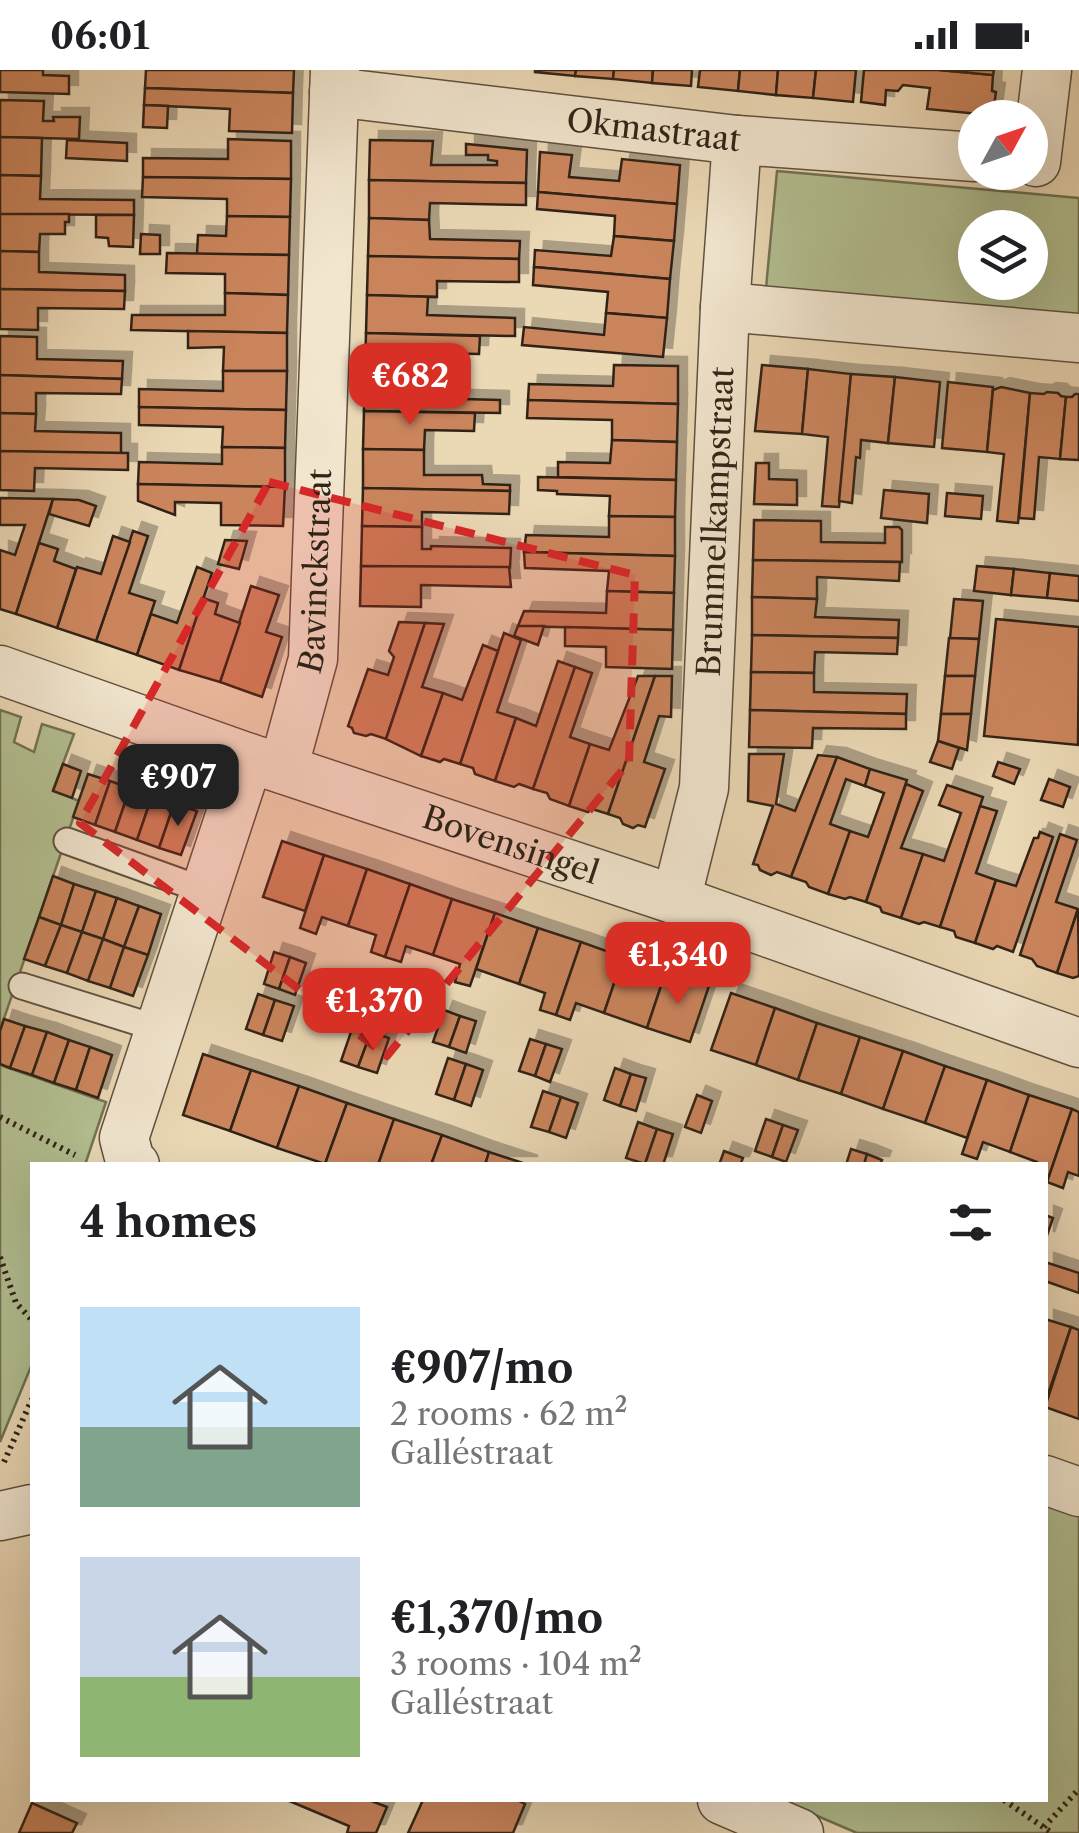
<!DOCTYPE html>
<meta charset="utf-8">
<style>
body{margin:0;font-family:"Libre Caslon Text",serif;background:#f2f2f2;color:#202124;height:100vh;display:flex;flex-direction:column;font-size:38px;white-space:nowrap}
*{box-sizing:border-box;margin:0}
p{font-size:32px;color:#757577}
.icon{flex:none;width:55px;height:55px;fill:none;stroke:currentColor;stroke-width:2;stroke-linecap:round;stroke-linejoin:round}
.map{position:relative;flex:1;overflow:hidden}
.panel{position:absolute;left:30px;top:1092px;width:1018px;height:640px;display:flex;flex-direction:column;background:#fff;border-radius:0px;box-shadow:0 10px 40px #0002}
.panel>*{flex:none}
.needle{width:65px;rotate:50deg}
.buttons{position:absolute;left:958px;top:30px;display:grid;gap:20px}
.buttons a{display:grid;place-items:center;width:90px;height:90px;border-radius:50%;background:#fff;box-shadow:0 10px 40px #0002;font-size:50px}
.price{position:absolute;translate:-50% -85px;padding:0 22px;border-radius:20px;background:#d93025;color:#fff;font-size:32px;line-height:65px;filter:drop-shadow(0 2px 5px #0008)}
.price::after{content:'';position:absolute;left:50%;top:60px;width:30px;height:22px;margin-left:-15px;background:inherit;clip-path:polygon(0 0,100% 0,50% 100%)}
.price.selected{background:#222;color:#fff}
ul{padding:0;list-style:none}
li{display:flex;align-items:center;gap:30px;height:250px;padding:0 50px}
li span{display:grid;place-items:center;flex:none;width:280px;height:200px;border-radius:0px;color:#555}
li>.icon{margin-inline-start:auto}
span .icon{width:120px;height:120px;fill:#fffc;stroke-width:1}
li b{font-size:42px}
h2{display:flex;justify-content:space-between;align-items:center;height:120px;padding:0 50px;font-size:42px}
.status{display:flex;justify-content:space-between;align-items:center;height:70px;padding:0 50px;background:#fff;direction:ltr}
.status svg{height:28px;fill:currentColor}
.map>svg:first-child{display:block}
</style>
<div class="status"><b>06:01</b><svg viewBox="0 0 49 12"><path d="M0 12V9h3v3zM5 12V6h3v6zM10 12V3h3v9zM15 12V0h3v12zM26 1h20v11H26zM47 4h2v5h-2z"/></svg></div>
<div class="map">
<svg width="1079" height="1763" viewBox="0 0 1079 1763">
<defs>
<filter id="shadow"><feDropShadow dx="9" dy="-9" stdDeviation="0" flood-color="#0004"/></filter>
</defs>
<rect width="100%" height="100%" fill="#ebd8b5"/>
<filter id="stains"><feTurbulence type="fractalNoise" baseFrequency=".002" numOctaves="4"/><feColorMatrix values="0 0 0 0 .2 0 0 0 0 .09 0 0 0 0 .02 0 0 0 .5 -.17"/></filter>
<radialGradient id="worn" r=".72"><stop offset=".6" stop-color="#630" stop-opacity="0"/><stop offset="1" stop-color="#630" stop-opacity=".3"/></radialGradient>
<!-- green -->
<g fill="#b3bf91" stroke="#727254" stroke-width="2.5" fill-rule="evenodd">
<path d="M777 101 1079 128V246L766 218ZM975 158H1030V212H975Z"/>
<polygon points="0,640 21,647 14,672 34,682 42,654 74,664 53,720 79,731 0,960"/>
<polygon points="0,995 106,1032 85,1095 32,1095 32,1294 0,1372"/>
<polygon points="1045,1427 1079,1439 1079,1763 857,1763 780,1730 1045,1730"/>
</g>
<!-- building -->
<g fill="#cb855d" stroke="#302418" stroke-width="2.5" filter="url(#shadow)">
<polygon points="0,0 43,0 43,5 69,6 69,24 0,22"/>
<polygon points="146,0 294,0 293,23 145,18"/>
<polygon points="535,0 576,0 575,6 535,2"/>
<polygon points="576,0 614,0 613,9 575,6"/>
<polygon points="614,0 653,0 652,13 613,9"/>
<polygon points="653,0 692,0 691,16 652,13"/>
<polygon points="700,0 740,0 738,21 698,17"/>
<polygon points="740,0 778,0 776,25 738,21"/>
<polygon points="778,0 816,0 813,28 776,25"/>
<polygon points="816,0 856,0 853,32 813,28"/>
<polygon points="864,0 939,0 993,5 992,21 996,22 993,43 990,43 989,45 927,39 930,18 903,15 898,21 886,20 885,35 861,32"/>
<polygon points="939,0 994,0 993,5"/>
<polygon points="145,18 293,23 292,63 229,61 230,39 144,35"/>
<polygon points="0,30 44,31 43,51 54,51 53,47 80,47 79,69 0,67"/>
<polygon points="144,35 168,36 167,58 143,57"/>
<polygon points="0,67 42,68 41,106 0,105"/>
<polygon points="228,69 291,71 291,109 143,107 143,88 228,89"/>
<polygon points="67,70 127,73 127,91 66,88"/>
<polygon points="370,70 433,71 431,95 497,95 497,91 488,90 488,85 466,85 466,74 527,80 526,113 369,110"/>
<polygon points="540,82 572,85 569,107 619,111 622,89 680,95 677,134 538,122"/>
<polygon points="0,105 41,106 40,129 134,130 134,145 0,144"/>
<polygon points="143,107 291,109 290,147 227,146 227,129 142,127"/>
<polygon points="369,110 526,113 526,135 430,133 429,150 369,148"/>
<polygon points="538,122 677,134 674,171 614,166 615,146 537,139"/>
<polygon points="0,144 69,144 69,152 65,152 65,164 40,164 39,182 0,181"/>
<polygon points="96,145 134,145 133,177 109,176 108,168 96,167"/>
<polygon points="227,146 290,147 289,185 197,184 198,165 226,166"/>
<polygon points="369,148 429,150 430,169 520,171 519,189 368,186"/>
<polygon points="141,164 160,165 160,184 140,184"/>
<polygon points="614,166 674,171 670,209 534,197 535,180 611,186"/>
<polygon points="0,181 39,182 39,202 125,205 125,221 0,219"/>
<polygon points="167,183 289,185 288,225 225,223 225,204 166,203"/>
<polygon points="368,186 519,189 519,212 437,211 437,227 367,225"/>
<polygon points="534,197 670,209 667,248 606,243 608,222 533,215"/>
<polygon points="0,219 125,221 124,239 38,238 38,260 0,259"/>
<polygon points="225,223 288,225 287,263 131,260 132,245 225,245"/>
<polygon points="367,225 437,227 428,227 427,245 515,248 515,266 366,263"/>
<polygon points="606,243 667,248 663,287 522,275 524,257 604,265"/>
<polygon points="188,261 287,263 287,301 223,301 224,277 188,278"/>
<polygon points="366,263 480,266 479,284 427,283 426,304 365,302"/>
<polygon points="0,266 37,267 37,289 123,291 122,309 0,305"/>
<polygon points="614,295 678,296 678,334 528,330 529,314 613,316"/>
<polygon points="762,295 808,299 802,364 755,361"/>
<polygon points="808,299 851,304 839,437 822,436 828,367 802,364"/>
<polygon points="223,301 287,301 286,340 139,337 139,319 223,321"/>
<polygon points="365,302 426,304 426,328 500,330 500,343 364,341"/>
<polygon points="851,304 895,307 888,373 861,370 860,388 856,387 852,433 839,431"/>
<polygon points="0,305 122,309 121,324 36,323 36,344 0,343"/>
<polygon points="895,307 940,312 934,377 888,373"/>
<polygon points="948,312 993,317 987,382 942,378"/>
<polygon points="1001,317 1030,323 1018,453 997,451 1004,384 987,382 993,320"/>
<polygon points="1047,322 1058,323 1061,326 1066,327 1060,389 1039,387 1034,449 1019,448 1030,323 1044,324"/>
<polygon points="1075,324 1079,324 1079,390 1060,389 1066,327 1072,327"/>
<polygon points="528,330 678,334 677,372 612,370 612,350 527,348"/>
<polygon points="139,337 286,340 285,378 222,377 223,357 139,355"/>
<polygon points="364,341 475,343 474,361 425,360 424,380 363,379"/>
<polygon points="0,343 36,344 35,361 121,363 121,384 0,381"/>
<polygon points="612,370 677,372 676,410 558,407 558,392 610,393"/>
<polygon points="222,377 285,378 285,417 138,414 139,392 222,394"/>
<polygon points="363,379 424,380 424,405 482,405 483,414 510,415 510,421 363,418"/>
<polygon points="0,381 128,383 128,400 35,398 34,421 0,420"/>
<polygon points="756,393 769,393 769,409 797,410 797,435 754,434"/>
<polygon points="538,407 676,410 675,447 609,446 610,426 557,424 557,421 538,420"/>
<polygon points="138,414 285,417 283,456 221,455 221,433 175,432 175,445 138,431"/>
<polygon points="363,418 510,421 509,444 422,442 422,457 362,456"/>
<polygon points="884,420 929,424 927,453 881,448"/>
<polygon points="947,423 983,426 981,449 945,446"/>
<polygon points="0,428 53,429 16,544 0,539 0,480 15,485 25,455 0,455"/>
<polygon points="53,429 79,430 96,436 89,456 49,444"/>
<polygon points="609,446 675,447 675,486 524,482 526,465 609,467"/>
<polygon points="754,450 821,451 821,472 885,473 885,457 899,457 902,460 902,492 753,490"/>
<polygon points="362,456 422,457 422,479 431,479 431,476 511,478 510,498 361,496"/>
<polygon points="133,461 148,466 129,523 155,531 137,585 96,571"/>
<polygon points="113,466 130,472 96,571 57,558 77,497 101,504"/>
<polygon points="225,470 247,471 239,499 218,494"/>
<polygon points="39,473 58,479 54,491 76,499 57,558 16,544"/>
<polygon points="524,482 675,486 674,523 607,521 609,501 525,498"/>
<polygon points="753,490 900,492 899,511 817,507 817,529 752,527"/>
<polygon points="361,496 509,497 511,517 421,515 421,537 360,536"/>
<polygon points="977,496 1014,499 1011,525 974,521"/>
<polygon points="197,497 212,503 179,600 137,585 151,544 177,553"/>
<polygon points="1014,499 1050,503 1047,528 1011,525"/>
<polygon points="1050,503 1079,506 1079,531 1047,528"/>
<polygon points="251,516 279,525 266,562 282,567 262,627 220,612"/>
<polygon points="607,521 674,523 673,560 518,556 524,541 606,543"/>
<polygon points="752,527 817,529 815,547 899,550 898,568 752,565"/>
<polygon points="203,528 218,533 215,544 240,553 220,612 179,600"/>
<polygon points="954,529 983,531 979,569 950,568"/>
<polygon points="996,549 1079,557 1078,675 984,666"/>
<polygon points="399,552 425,553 386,669 371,664 366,666 354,663 352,658 348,656 368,599 388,605 394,587 389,581"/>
<polygon points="425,553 444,554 422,617 443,623 421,686 386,669"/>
<polygon points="518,556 544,556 538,575 514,566"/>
<polygon points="565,557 673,560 672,599 606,597 606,577 565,576"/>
<polygon points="504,563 521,570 497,642 516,648 495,711 475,704 473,698 460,694"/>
<polygon points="752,565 898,568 897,584 815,582 814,603 751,602"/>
<polygon points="949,568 979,569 975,606 945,606"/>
<polygon points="483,575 498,581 460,694 444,689 440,692 421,686 443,623 462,630"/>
<polygon points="558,591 575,597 533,719 519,714 514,717 495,711 516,648 536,656"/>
<polygon points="575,597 592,603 570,667 590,674 569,736 550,729 547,723 533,719"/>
<polygon points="751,602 814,603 814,622 907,624 906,644 750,640"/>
<polygon points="638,606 655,606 608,744 592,739 588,742 569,736 590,674 609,680"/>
<polygon points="655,606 672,606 671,647 659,646 644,692 665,699 645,757 638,755 633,758 623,754 620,748 608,744"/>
<polygon points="945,606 975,606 971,644 941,644"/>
<polygon points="750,640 906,644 906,659 813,658 812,678 749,677"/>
<polygon points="941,644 971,644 967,680 938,671"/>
<polygon points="938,671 959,678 952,699 930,692"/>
<polygon points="749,684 784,684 776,734 795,741 818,685 837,687 791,807 777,802 771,805 760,800 758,795 753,794 773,736 748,731"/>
<polygon points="837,687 870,699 865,716 846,709 830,754 850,761 828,824 809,817 806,812 791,807"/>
<polygon points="998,692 1020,699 1014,714 993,706"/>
<polygon points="63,694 81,701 72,728 53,721"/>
<polygon points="870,699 907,710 866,832 850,827 845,829 828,824 850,761 868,767 884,723 865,716"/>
<polygon points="88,704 110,711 95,755 73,747"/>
<polygon points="1049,709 1070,717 1063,737 1041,730"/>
<polygon points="110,711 130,718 115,762 95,755"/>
<polygon points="906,714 923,721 901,778 923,784 901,848 882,842 880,837 866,832"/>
<polygon points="947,715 983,727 940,857 924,852 919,854 901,848 923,784 944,791 961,743 939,735"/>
<polygon points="130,718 152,726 137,770 115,762"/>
<polygon points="152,726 174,734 159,778 137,770"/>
<polygon points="174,734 197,741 181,785 159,778"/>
<polygon points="980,736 997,741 976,803 996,810 975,873 956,867 954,861 940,857"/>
<polygon points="1040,762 1053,767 1013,882 997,876 993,879 975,873 996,810 1016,816 1034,768 1038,768"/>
<polygon points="1060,764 1077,770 1056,832 1078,839 1057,903 1037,896 1032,889 1020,885"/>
<polygon points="282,771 324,785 305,841 263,827"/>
<polygon points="324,785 367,799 348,856 322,847 316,864 300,858"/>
<polygon points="367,799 410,814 385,887 371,882 376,865 348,856"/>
<polygon points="53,806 74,814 61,855 39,847"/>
<polygon points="74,814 96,821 82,862 61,855"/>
<polygon points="410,814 452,829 433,885 406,876 401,892 385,887"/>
<polygon points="96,821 117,828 103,869 82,862"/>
<polygon points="117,828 139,836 124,877 103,869"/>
<polygon points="452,829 495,843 470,916 455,912 460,894 433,885"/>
<polygon points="139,836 161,844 148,885 124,877"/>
<polygon points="1078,839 1079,906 1073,908 1057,903"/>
<polygon points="495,843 538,858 519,914 476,899"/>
<polygon points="39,847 61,855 45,896 24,889"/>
<polygon points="61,855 82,862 67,903 45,896"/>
<polygon points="538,858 581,872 556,945 540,940 545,923 519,914"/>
<polygon points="82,862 103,869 88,911 67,903"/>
<polygon points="103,869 124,877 110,918 88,911"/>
<polygon points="581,872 623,887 604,943 576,933 570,950 556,945"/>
<polygon points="124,877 148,885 133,926 110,918"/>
<polygon points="274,882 290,887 279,919 264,914"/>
<polygon points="290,887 306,893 295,925 279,919"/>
<polygon points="623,887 666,901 647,958 604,943"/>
<polygon points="666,901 709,916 690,972 647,958"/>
<polygon points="360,911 375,917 364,948 349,943"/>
<polygon points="375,917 391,922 381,954 364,948"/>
<polygon points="731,923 775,938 756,995 711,980"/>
<polygon points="258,924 275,930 263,965 246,959"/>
<polygon points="275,930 294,936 282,971 263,965"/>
<polygon points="775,938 817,953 798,1010 756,995"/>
<polygon points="444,940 460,946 449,977 433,972"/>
<polygon points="460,946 476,951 466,983 449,977"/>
<polygon points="4,949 25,956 10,998 0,994 0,961"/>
<polygon points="817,953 860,967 841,1024 798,1010"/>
<polygon points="25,956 47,962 32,1005 10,998"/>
<polygon points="353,956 371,962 358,997 341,991"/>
<polygon points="47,962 69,970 54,1013 32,1005"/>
<polygon points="371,962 389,968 377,1003 358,997"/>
<polygon points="860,967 903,981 883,1039 841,1024"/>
<polygon points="530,969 546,974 535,1006 519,1001"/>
<polygon points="69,970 90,977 76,1020 54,1013"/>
<polygon points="546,974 562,979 550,1012 535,1006"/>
<polygon points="90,977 112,985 98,1028 76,1020"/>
<polygon points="903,981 945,996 925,1053 883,1039"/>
<polygon points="203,984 251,1000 230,1061 183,1045"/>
<polygon points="448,988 466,994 454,1030 436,1024"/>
<polygon points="466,994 483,1000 471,1036 454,1030"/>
<polygon points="945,996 987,1010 967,1068 925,1053"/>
<polygon points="615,998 631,1004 620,1036 604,1030"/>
<polygon points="251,1000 299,1016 277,1078 230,1061"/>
<polygon points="631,1004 646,1008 636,1041 620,1036"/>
<polygon points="987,1010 1029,1025 1010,1082 983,1072 977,1089 962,1084"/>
<polygon points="299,1016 347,1033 325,1094 277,1078"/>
<polygon points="543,1021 561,1027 549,1062 531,1057"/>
<polygon points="697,1025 712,1031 701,1063 685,1057"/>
<polygon points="1029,1025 1072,1039 1047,1112 1045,1095 1036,1095 1037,1092 1010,1082"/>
<polygon points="561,1027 578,1033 566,1068 549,1062"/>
<polygon points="347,1033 394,1049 378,1095 325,1094"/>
<polygon points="1072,1039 1079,1042 1079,1106 1068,1102 1063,1118 1047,1112"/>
<polygon points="394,1049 442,1065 431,1095 378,1095"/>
<polygon points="766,1049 783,1055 772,1087 755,1081"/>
<polygon points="638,1052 657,1059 645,1094 626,1088"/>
<polygon points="783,1055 798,1060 786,1092 772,1087"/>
<polygon points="657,1059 673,1064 663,1095 646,1095 645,1094"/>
<polygon points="442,1065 489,1082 485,1095 431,1095"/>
<polygon points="851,1079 867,1084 864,1095 846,1095"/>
<polygon points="724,1081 743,1088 740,1095 719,1095"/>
<polygon points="489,1082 529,1095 485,1095"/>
<polygon points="867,1084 882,1090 880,1095 864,1095"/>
<polygon points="1045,1145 1053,1148 1045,1171"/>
<polygon points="1045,1192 1079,1203 1079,1223 1045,1211"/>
<polygon points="1045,1249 1071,1257 1045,1333"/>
<polygon points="1071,1257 1079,1260 1079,1349 1045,1337"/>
<polygon points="287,1730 369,1730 387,1737 376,1763 347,1763 349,1756"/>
<polygon points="423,1730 517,1730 525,1734 513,1763 408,1763"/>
<polygon points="32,1733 77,1753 72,1763 19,1763"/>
</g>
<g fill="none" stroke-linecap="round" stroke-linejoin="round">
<!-- service casing -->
<g stroke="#5f513f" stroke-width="29">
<g id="service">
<polyline points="67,771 206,821"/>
<polyline points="22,916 160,959"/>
</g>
</g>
<!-- minor casing -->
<g stroke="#5f513f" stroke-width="51">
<g id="minor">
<path id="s1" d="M334 22 737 70 975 87"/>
<polyline points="1036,92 1047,0"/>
<polyline points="725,237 1079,268"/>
<path id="s2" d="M0 600 249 688 676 830 1079 973"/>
<path id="s3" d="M283 699 313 589 335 0"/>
<path id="s4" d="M676 830 704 718 725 237 737 70"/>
<polyline points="135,1095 130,1091 124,1068 249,688"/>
<polyline points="1045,1410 1079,1422"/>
<polyline points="0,1446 32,1439"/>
<polyline points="722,1730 799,1763"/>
</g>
</g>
<!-- path -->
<g stroke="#302418" stroke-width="6" stroke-dasharray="2.5 5" stroke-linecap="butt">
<polyline points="0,1047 75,1085"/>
<polyline points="0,1187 16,1233 32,1250"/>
<polyline points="4,1392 32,1329"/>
<polyline points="1004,1730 1052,1763"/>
<polyline points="1044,1757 1079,1719"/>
</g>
<!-- service -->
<use href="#service" stroke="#f2e6cf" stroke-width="25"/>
<!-- minor -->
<use href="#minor" stroke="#f2e6cf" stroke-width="48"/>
</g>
<!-- marked area -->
<path fill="#d62828" fill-opacity="0.2" stroke="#d62828" stroke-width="8" stroke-dasharray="20 12" stroke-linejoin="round" d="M269 412 635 505 629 692 387 986 80 753Z"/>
<g text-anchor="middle" stroke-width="10" stroke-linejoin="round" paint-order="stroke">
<!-- street labels -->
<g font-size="32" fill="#302418" stroke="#f2e6cf">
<text dy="11" stroke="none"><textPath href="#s1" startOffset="322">Okmastraat</textPath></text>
<text dy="11" stroke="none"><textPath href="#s4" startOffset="382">Brummelkampstraat</textPath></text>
<text dy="11" stroke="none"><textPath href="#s3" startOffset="202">Bavinckstraat</textPath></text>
<text dy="11" stroke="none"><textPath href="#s2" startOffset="540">Bovensingel</textPath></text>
</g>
</g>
<rect width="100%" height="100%" filter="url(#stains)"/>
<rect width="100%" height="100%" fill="url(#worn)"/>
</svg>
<div class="buttons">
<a><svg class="needle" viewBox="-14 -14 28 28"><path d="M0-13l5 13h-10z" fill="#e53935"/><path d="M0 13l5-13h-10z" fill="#757577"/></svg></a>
<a><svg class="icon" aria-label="layers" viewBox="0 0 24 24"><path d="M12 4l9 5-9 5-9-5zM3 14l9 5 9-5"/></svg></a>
</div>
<b class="price" style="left:410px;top:358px">€682</b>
<b class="price selected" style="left:178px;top:759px">€907</b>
<b class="price" style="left:678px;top:937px">€1,340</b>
<b class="price" style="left:374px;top:983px">€1,370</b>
<section class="panel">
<h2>4 homes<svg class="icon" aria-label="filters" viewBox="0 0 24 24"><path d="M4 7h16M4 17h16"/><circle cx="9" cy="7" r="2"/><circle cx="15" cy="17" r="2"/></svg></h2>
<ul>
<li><span style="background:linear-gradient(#bfe0f5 60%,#7fa58c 0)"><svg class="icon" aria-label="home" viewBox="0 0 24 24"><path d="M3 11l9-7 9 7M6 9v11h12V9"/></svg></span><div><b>€907/mo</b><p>2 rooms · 62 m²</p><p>Galléstraat</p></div></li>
<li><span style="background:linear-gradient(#c9d6e8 60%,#8fb573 0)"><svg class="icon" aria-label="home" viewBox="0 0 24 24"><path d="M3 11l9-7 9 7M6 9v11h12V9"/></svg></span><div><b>€1,370/mo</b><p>3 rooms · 104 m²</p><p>Galléstraat</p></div></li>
</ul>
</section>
</div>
